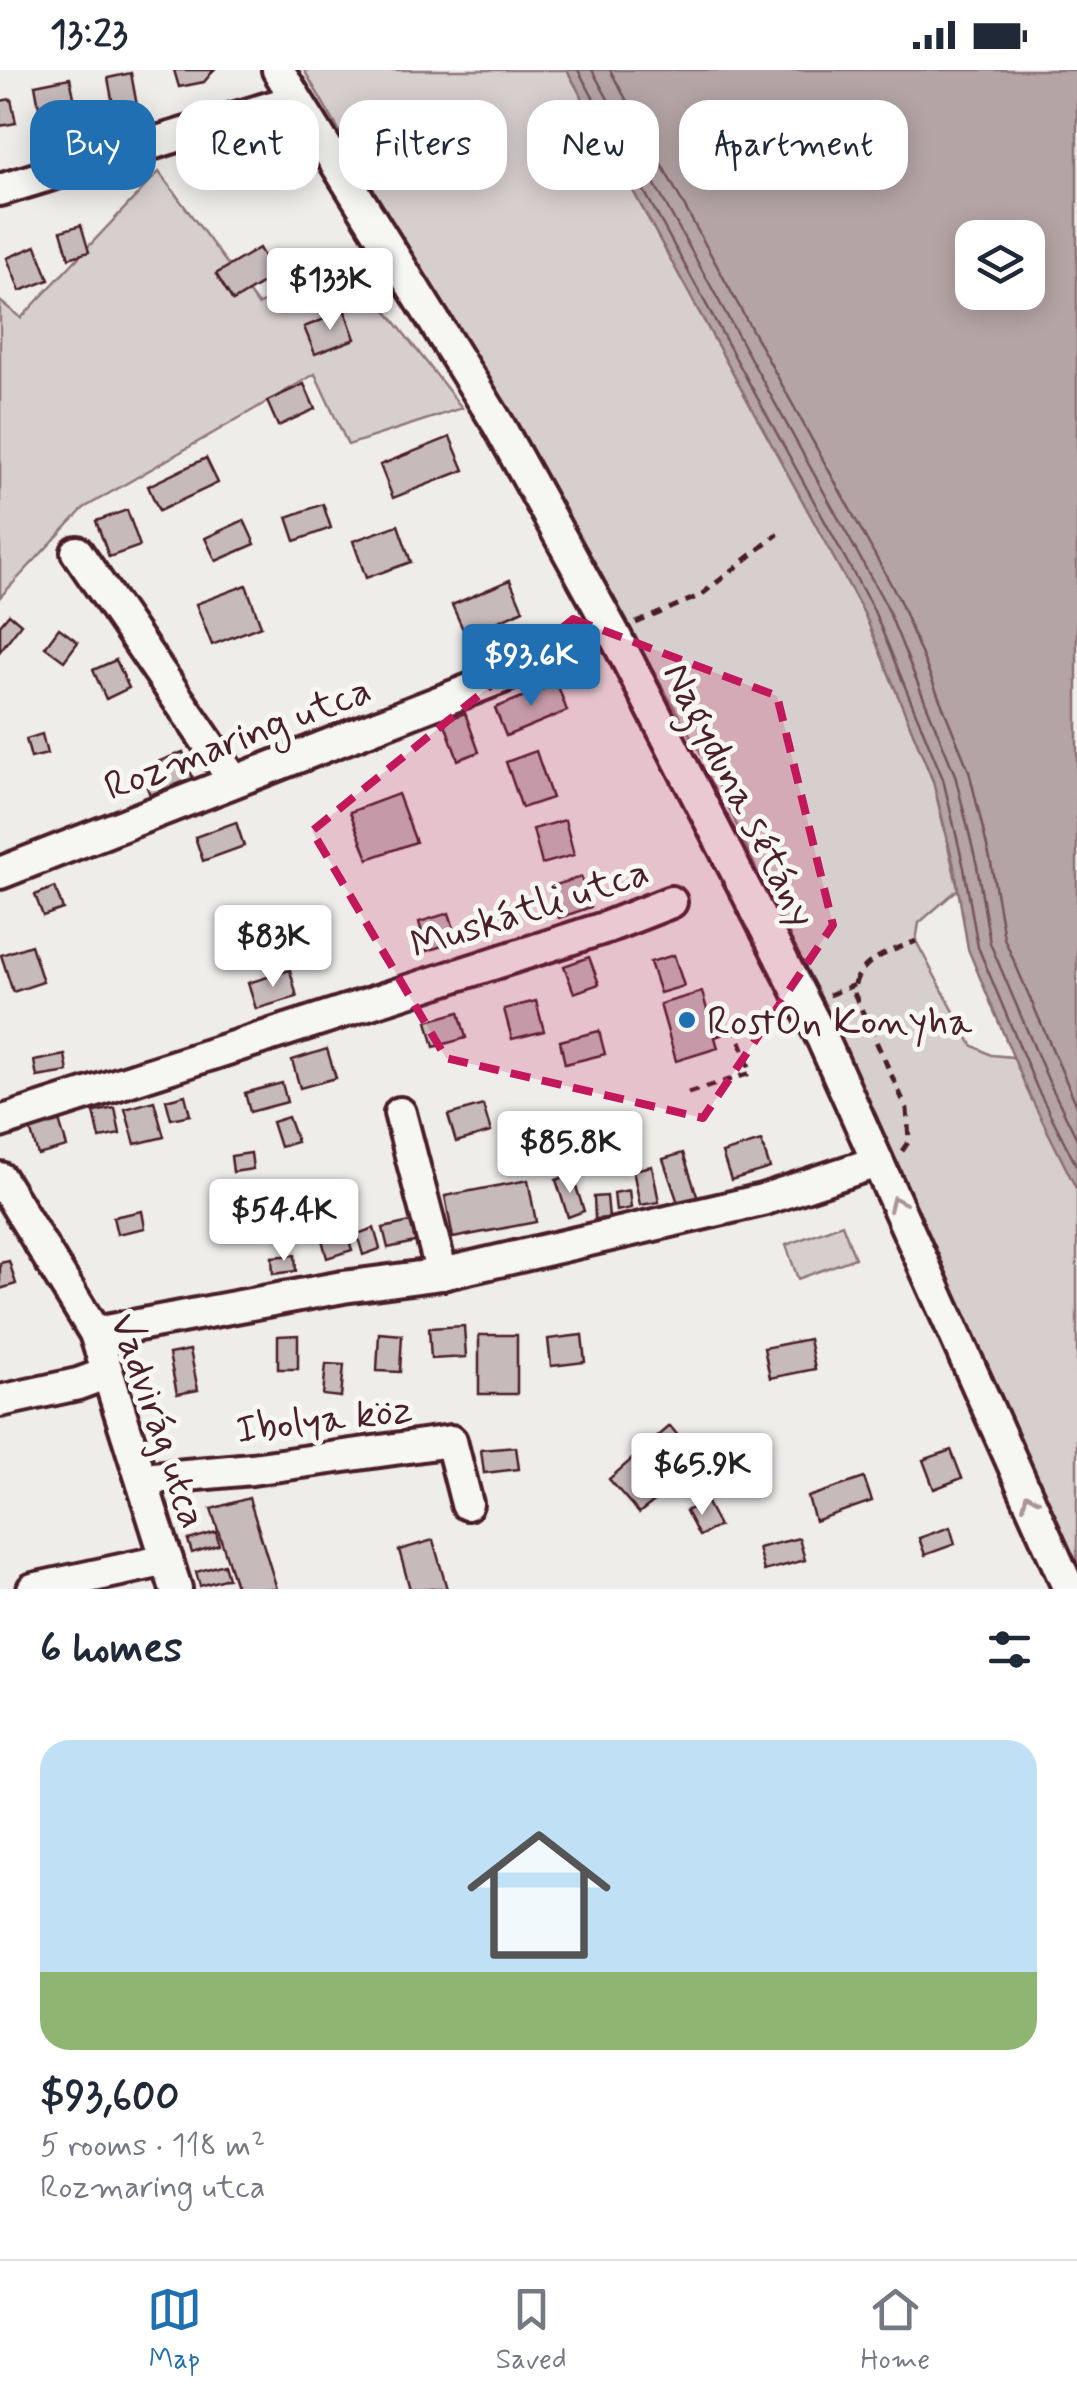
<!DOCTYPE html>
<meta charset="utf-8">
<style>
body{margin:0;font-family:Mynerve,sans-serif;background:#f6f6f7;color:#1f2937;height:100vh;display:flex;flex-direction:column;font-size:38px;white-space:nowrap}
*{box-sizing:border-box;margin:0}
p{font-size:32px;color:#747a83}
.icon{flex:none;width:55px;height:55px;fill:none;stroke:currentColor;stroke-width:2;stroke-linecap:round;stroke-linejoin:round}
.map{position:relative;height:1519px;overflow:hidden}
.sheet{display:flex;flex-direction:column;background:#fff;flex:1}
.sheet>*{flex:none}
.top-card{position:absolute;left:30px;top:30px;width:1018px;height:90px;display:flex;gap:20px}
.fabs{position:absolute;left:955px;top:150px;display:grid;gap:20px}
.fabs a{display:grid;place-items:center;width:90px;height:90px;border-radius:20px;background:#fff;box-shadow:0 5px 25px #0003;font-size:50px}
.price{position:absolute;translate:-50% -85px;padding:0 22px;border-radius:10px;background:#fff;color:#222;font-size:32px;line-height:65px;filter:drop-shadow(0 2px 5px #0008)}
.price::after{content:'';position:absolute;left:50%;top:60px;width:30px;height:22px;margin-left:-15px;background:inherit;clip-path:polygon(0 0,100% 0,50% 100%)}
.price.active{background:#1f6fb2;color:#fff}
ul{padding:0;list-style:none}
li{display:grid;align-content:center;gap:20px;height:530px;padding:0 40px}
li span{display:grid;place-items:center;height:310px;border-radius:30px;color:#555}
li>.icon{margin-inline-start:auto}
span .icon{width:180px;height:180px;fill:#fffc;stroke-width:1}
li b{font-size:42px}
h2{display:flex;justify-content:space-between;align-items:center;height:120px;padding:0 40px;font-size:42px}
.pill{padding:0 35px;border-radius:30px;background:#fff;box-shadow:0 5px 25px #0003;font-size:35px;line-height:90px}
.pill.active{background:#1f6fb2;color:#fff}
.status{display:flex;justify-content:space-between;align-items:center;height:70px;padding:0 50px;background:#fff;direction:ltr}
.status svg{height:28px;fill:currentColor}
.menu{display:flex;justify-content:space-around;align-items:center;height:140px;border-top:2px solid #e0e1e3;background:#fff;font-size:28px;color:#747a83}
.menu a{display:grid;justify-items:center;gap:5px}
.menu .active{color:#1f6fb2}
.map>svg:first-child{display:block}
</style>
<div class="status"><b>13:23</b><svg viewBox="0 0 49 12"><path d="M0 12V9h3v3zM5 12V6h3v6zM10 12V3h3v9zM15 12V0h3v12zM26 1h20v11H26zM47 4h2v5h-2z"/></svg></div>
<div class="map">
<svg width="1077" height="1519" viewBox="0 0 1077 1519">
<rect width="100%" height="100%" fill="#efedea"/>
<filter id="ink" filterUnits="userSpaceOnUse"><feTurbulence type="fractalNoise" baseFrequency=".01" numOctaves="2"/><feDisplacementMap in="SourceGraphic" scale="20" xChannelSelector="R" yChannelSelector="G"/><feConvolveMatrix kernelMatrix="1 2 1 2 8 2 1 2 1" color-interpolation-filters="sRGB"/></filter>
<g filter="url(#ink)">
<!-- green -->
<g fill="#d7cfce" stroke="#90777c" stroke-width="2.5">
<polygon points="304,0 567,0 865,545 933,711 958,819 919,853 916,871 972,975 991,985 1013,987 1077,1120 1077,1519 717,711"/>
<polygon points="159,102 258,235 343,185 462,338 348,375 315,304 84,438 0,527 0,231 21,248"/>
<polygon points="842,1154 855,1188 798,1209 786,1175"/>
</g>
<!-- water -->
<path fill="#b4a4a5" stroke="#8a6f74" stroke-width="2.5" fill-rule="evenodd" d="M567 0H1077V1120L1028 1022 968 879 955 800 933 711 865 545ZM972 168H1028V222H972Z"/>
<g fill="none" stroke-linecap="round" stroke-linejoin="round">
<!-- shore -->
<g stroke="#74545c" stroke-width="2.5">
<polyline points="578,0 874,541 943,709 964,798 978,877 1037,1018 1077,1097"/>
<polyline points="592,0 886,535 955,705 977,796 990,873 1049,1012 1077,1069"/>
<polyline points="610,0 899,529 969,701 991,793 1004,868 1077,1036"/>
</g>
</g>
<!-- building -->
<g fill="#c6babb" stroke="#4a1f2b" stroke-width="2.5">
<polygon points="174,0 214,0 204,12 179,17"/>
<polygon points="131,3 137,36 114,40 108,8"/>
<polygon points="70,8 77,41 41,48 35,15"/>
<polygon points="11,29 16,53 0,56 0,31"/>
<polygon points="81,155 89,182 69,188 61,161"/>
<polygon points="36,176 49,210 20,221 7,188"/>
<polygon points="259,178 275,206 233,231 216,204"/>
<polygon points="345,241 355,269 315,284 304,257"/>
<polygon points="304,314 315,339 278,356 267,331"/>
<polygon points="450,367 464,400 393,428 380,395"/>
<polygon points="206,388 218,413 159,441 148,416"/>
<polygon points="323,434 331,458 295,471 287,447"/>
<polygon points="127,440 140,476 109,487 96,451"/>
<polygon points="244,450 255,474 216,491 205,468"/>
<polygon points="398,455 411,492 366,508 353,471"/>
<polygon points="510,510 523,540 466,566 452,535"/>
<polygon points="246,515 261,556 212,575 196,534"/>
<polygon points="9,544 21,554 0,581 0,555"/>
<polygon points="59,558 78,572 64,591 45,577"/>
<polygon points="116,590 129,618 106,629 93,600"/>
<polygon points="557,613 567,641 506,666 495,638"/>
<polygon points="465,643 479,682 458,690 444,651"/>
<polygon points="42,664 47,684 31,688 26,669"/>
<polygon points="536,681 552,728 522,738 506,692"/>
<polygon points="183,682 193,708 150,725 140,699"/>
<polygon points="398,724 416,772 368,789 350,742"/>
<polygon points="565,750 574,785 542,794 533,759"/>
<polygon points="236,752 244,776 203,791 195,767"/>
<polygon points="581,807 591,837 559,848 549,817"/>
<polygon points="55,817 63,839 43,846 35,825"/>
<polygon points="449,843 458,871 427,881 419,852"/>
<polygon points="31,875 43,912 13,922 1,885"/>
<polygon points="674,885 684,916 660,923 650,892"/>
<polygon points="589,887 599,914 574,923 564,896"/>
<polygon points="290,900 297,927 256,939 248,913"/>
<polygon points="702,922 718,978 676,991 660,934"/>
<polygon points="536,931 544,961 512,969 504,939"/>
<polygon points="459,942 466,968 434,977 427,951"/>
<polygon points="599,961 605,984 565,994 560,971"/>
<polygon points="327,979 336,1008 300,1018 292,990"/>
<polygon points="65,985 68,1002 37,1007 34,991"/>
<polygon points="282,1013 287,1032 250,1042 245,1023"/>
<polygon points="185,1025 190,1045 171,1049 166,1030"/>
<polygon points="154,1031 164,1067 135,1074 125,1039"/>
<polygon points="483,1035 491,1062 456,1072 448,1045"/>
<polygon points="115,1038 120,1064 100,1068 94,1042"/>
<polygon points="58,1047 67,1077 38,1085 29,1055"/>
<polygon points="288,1047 297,1072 280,1077 272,1052"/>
<polygon points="761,1071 770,1098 731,1110 722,1083"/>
<polygon points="251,1083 253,1099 233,1102 231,1086"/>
<polygon points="683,1083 698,1129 679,1136 663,1089"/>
<polygon points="652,1096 659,1132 640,1135 633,1100"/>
<polygon points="572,1104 584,1141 568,1147 556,1110"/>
<polygon points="528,1110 536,1152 453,1168 445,1126"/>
<polygon points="273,1112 278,1133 246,1140 241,1120"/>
<polygon points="629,1120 631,1138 616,1141 614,1123"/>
<polygon points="607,1126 609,1148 595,1149 594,1127"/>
<polygon points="142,1141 145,1158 117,1164 113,1147"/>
<polygon points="415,1151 419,1171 388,1178 383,1158"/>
<polygon points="344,1155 352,1180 327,1188 320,1162"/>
<polygon points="374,1158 380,1179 363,1185 357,1164"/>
<polygon points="295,1185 296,1201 273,1204 272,1187"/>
<polygon points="9,1191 16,1214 0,1219 0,1193"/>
<polygon points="464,1256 466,1287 431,1289 429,1258"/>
<polygon points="379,1263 402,1265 400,1302 377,1301"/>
<polygon points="298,1265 298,1299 278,1299 278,1266"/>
<rect x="479" y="1265" width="38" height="59"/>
<polygon points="582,1265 585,1292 551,1296 548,1269"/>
<polygon points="809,1269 815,1299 770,1308 764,1278"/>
<polygon points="190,1280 198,1320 177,1324 169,1284"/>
<polygon points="326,1294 344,1295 341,1327 323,1325"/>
<polygon points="670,1356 696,1387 710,1378 724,1399 689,1420 681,1407 678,1409 667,1396 641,1419 653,1432 639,1443 609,1409"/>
<polygon points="516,1377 519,1399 484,1403 481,1380"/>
<polygon points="951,1380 962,1408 934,1419 923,1390"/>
<polygon points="864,1408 872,1431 815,1451 808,1427"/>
<polygon points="249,1428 277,1519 237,1519 211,1439"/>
<polygon points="706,1431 719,1456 699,1466 686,1441"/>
<polygon points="950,1457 955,1474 925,1485 919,1468"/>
<polygon points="216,1462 219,1475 192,1483 188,1470"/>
<polygon points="799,1468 805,1490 764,1501 758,1478"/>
<polygon points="433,1470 447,1519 410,1519 399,1480"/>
<polygon points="224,1494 228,1508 200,1516 196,1502"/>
</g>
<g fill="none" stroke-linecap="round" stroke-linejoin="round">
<!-- street casing -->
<g stroke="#4a1f2b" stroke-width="38">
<g id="street">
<polyline points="278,0 498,354 614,564 823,970 1069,1519"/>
<polyline points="0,120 295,30"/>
<polyline points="77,482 234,711"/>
<polyline points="0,803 559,585"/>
<polyline points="400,1043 442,1204"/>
<polyline points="0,1052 607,857 671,832"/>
<polyline points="0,1108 95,1263 176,1519"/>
<polyline points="95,1263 343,1217 442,1204 762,1130 877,1092"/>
<polyline points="0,1331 78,1314 105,1304"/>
<polyline points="142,1409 252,1399 451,1371 467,1434"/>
<polyline points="33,1519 167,1490"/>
</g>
</g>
<!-- path -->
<g stroke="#4a1f2b" stroke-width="5" stroke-dasharray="10 8" stroke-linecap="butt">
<polyline points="636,553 701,525 778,464"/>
<polyline points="829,925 854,915"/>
<polyline points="714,966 781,944"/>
<polyline points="688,1023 751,1003 736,959"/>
<path d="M902 1081 909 1071 907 1039 854 923C854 890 891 882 916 871"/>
</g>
<!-- street -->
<use href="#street" stroke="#f6f6f2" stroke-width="30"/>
</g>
<!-- one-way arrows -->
<defs><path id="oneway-chevron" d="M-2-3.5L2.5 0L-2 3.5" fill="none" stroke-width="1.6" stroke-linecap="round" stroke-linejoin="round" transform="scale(2.5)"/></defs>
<g stroke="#a99598">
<use href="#oneway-chevron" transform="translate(896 1133) rotate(-114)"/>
<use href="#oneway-chevron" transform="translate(1029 1430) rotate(-114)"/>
</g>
</g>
<!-- marked area -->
<path fill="#c2185b" fill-opacity="0.2" stroke="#c2185b" stroke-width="8" stroke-dasharray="20 12" stroke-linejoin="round" d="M573 549 777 626 833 855 703 1048 446 988 312 761Z"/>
<!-- markers -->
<circle fill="#1f6fb2" stroke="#f6f6f2" stroke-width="4" cx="687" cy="950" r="10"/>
<g text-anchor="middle" stroke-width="10" stroke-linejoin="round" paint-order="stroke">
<!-- street labels -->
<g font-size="40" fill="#4a1f2b" stroke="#f6f6f2">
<text transform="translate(237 667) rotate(-21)" y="14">Rozmaring utca</text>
<text transform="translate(741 724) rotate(63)" y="14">Nagyduna sétány</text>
<text transform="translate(529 837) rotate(-18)" y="14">Muskátli utca</text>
<text transform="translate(324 1348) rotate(-7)" y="14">Ibolya köz</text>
<text transform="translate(160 1350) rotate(71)" y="14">Vadvirág utca</text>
</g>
<!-- poi labels -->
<g font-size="40" fill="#4a1f2b" stroke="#f6f6f2" text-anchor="start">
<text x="707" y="964">RostOn Konyha</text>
</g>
</g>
</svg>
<div class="fabs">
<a><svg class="icon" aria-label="layers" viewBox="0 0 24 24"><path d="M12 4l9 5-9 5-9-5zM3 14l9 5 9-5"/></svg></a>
</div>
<b class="price" style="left:330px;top:263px">$133K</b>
<b class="price active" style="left:531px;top:639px">$93.6K</b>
<b class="price" style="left:273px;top:920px">$83K</b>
<b class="price" style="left:570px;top:1126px">$85.8K</b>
<b class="price" style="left:284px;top:1194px">$54.4K</b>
<b class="price" style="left:702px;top:1448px">$65.9K</b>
<div class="top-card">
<a class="pill active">Buy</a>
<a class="pill">Rent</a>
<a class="pill">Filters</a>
<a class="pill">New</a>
<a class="pill">Apartment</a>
</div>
</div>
<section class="sheet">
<h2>6 homes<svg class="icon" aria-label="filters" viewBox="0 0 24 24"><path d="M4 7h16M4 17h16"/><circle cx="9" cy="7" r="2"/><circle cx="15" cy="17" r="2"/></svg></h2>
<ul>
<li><span style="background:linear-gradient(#bfe0f5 75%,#8fb573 0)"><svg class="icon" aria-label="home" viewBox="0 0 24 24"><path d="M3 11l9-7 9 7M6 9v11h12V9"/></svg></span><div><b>$93,600</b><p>5 rooms · 118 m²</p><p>Rozmaring utca</p></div></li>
</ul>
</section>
<nav class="menu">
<a class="active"><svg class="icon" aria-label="map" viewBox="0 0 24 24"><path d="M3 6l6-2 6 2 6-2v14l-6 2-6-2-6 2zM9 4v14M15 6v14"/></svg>Map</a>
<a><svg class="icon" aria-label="saved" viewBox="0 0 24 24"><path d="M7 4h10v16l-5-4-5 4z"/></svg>Saved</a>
<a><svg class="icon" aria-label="home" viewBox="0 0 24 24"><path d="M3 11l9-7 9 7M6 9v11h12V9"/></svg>Home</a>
</nav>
